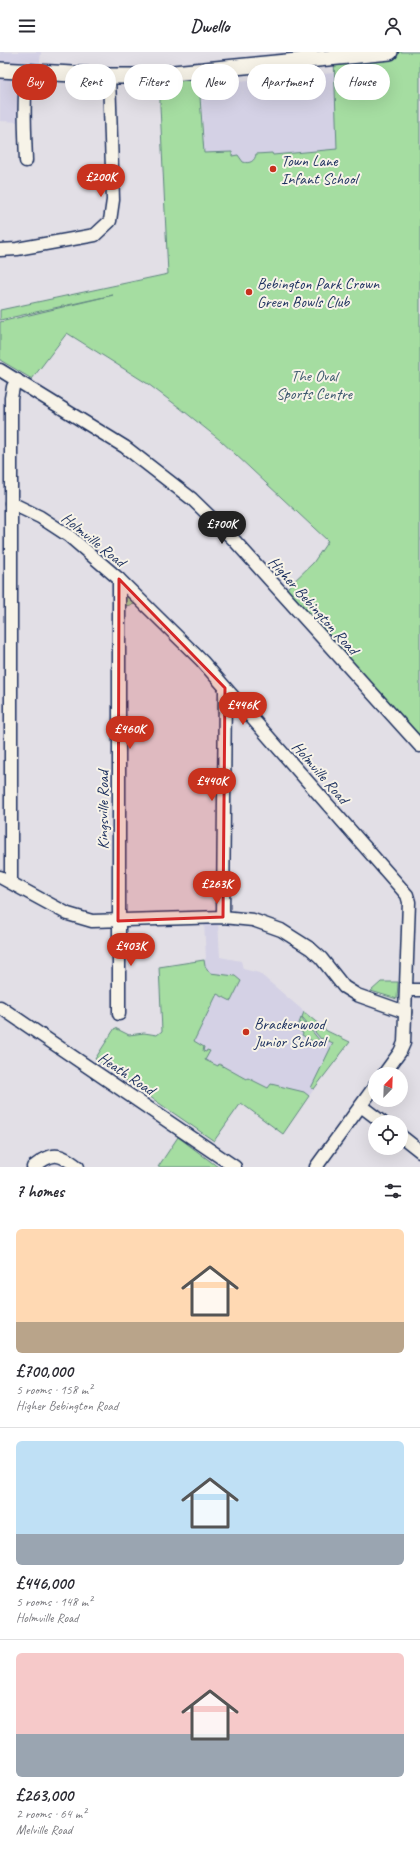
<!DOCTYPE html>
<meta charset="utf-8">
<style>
body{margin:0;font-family:Caveat,sans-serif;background:#f2f2f3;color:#2b2b33;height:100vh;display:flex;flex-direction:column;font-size:15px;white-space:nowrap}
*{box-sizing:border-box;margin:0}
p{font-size:13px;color:#7c7c81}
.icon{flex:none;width:22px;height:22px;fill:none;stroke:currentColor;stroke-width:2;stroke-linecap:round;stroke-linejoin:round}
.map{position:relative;height:1115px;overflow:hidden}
.sheet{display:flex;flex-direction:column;background:#fff;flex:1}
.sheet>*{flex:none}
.guide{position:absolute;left:12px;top:12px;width:396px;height:36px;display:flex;gap:8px}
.needle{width:26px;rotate:23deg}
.fabs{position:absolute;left:368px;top:1015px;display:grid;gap:8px}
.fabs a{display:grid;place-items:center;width:40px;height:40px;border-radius:50%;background:#fff;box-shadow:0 4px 16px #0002;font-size:20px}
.price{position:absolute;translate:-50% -34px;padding:0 9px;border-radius:14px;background:#c8321e;color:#fff;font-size:13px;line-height:26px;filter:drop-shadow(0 1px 2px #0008)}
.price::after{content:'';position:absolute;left:50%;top:24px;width:12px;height:9px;margin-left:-6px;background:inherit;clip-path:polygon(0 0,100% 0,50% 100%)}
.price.on{background:#222;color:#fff}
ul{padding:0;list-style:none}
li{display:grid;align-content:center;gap:8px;height:212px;padding:0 16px}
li+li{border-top:1px solid #e1e1e2}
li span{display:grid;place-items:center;height:124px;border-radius:6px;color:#555}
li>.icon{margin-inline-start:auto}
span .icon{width:72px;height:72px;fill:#fffc;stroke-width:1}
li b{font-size:17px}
h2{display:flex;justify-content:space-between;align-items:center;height:48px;padding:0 16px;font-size:17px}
.pill{padding:0 14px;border-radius:18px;background:#fff;box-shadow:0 4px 16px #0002;font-size:14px;line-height:36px}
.pill.on{background:#c8321e;color:#fff}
header{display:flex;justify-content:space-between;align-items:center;height:52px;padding:0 16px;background:#fff;font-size:18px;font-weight:700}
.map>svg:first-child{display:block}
</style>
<header><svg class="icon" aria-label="menu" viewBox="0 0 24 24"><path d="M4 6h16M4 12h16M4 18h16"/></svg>Dwello<svg class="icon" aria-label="person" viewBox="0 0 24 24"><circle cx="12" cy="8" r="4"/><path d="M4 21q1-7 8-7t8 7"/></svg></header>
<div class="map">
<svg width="420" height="1115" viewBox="0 0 420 1115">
<rect width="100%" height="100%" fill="#e2dfe6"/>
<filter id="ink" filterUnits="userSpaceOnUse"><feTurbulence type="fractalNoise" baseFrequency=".025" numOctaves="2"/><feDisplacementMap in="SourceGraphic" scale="8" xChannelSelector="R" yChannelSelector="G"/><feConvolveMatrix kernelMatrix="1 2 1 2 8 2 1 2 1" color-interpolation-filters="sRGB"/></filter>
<g filter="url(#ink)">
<!-- built -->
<g fill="#d4d1e5">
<polygon points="0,0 41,0 38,27 22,26 21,70 0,69"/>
<polygon points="334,21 343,162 208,153 200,32"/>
<polygon points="204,870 218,870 220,905 241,909 243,917 259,921 327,979 350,990 314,1037 283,1082 241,1051 214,1089 95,1007 115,976 129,983 144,981 157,983 162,979 159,915 204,908 206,906"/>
</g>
<!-- green -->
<g fill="#a5dda1" stroke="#608680">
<path d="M390 0H420V694L286 545 288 535 313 511 328 489 220 388 180 356 148 332 67 281 32 327 0 308V270L113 243 0 268V258L168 222 160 54V22L198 17 204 101 232 100V104L238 103 243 110C250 112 255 109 256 102L272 101 273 103 337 97 334 6Z"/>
<polygon points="125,541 136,552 125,554"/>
<polygon points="204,908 205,914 210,921 235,924 241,929 231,949 217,942 194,989 204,995 203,999 206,1000 207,998 210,999 205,1008 218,1014 219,1012 246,1027 248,1026 268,1036 271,1032 304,1040 309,1044 283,1082 241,1051 214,1089 95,1007 115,976 129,983 144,981 157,983 162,979 159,915"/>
<polygon points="381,930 398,930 397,947 371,939"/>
<polygon points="304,960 327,979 350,990 314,1037 311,1036 333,991 322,986 321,987 302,965"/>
<polygon points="301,966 320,989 317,995 315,994 316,991 302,983 303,981 297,977"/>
<polygon points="178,1085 218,1115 158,1115"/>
</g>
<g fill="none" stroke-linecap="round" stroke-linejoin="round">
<!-- minor casing -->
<g stroke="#1b2f5e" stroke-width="15">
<g id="minor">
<path d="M26 109C25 79 23 50 27 20"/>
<polyline points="0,198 17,197 95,183 110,169 113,148 109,24"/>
<polyline points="0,318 125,395 192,447 233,487 420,694"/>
<polyline points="11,451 40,465 69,484 119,527 202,609 407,843 409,850 404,991 400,1000 384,1022"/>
<polyline points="119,527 119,962"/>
<polyline points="0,825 68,862 92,869 223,865 253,868 281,878 311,897 321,906 344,935 357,943 405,960"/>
<polyline points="11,830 11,346 13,335 17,328"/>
<polyline points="223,865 225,636"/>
<polyline points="407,938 420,938"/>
<polyline points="0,955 235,1115"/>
<polyline points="361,1054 382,1070"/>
<polyline points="401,1084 420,1099"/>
<path d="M33 1115C53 1100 58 1100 78 1115"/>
<polyline points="316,1115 375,1034"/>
</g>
</g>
<!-- major casing -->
<g stroke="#1b2f5e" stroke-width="18">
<polyline id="major" points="0,18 109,24 142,24 390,0"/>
</g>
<!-- minor -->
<use href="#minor" stroke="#f7f3e8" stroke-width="12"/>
<!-- major -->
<use href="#major" stroke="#f7f3e8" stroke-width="15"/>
</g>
</g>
<!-- marked area -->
<path fill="#d62828" fill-opacity="0.2" stroke="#d62828" stroke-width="3" stroke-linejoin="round" d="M119 527 225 636 223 865 118 869Z"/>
<!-- markers -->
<g fill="#c8321e" stroke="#f7f3e8" stroke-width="1.5">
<circle cx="273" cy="117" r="4"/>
<circle cx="249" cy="240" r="4"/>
<circle cx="246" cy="980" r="4"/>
</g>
<g text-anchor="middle" stroke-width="4" stroke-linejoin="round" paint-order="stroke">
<!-- poi labels -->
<g font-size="16" fill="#1b2f5e" stroke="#f7f3e8" text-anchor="start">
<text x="281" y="114">Town Lane<tspan x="281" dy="18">Infant School</tspan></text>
<text x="257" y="237">Bebington Park Crown<tspan x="257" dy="18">Green Bowls Club</tspan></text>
<text x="254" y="977">Brackenwood<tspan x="254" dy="18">Junior School</tspan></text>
</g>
<!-- park labels -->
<g font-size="16" fill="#3e5a6f" stroke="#f7f3e8">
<text x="314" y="329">The Oval<tspan x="314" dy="18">Sports Centre</tspan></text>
</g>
<!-- street labels -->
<g font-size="16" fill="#1b2f5e" stroke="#f7f3e8">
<text transform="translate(94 487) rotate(39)" y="6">Holmville Road</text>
<text transform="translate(314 553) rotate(48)" y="6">Higher Bebington Road</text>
<text transform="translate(321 720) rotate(49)" y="6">Holmville Road</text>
<text transform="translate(102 758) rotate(-90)" y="6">Kingsville Road</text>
<text transform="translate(127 1021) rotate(34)" y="6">Heath Road</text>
</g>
</g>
</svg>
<div class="fabs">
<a><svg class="needle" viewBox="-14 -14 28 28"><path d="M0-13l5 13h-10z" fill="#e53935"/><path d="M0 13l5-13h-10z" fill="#7c7c81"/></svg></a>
<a><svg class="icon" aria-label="locate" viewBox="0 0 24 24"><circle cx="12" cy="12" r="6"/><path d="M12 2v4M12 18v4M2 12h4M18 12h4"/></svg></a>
</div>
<b class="price" style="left:101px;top:146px">£200K</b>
<b class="price on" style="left:222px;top:493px">£700K</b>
<b class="price" style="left:243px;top:674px">£446K</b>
<b class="price" style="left:130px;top:698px">£460K</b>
<b class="price" style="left:212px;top:750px">£440K</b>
<b class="price" style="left:217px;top:853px">£263K</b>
<b class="price" style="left:131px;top:915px">£403K</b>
<div class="guide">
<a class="pill on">Buy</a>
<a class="pill">Rent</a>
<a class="pill">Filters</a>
<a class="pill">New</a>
<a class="pill">Apartment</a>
<a class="pill">House</a>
</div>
</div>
<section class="sheet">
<h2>7 homes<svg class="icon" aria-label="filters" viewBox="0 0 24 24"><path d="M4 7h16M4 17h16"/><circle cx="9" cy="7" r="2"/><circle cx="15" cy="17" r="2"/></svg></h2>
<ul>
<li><span style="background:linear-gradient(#ffd9b3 75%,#b9a48a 0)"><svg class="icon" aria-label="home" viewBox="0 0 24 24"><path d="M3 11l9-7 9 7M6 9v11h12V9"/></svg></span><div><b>£700,000</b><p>5 rooms · 158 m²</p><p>Higher Bebington Road</p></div></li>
<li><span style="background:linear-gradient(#bfe0f5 75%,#9aa5b1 0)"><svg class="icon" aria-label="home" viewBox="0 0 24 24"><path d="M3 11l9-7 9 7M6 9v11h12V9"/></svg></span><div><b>£446,000</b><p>5 rooms · 148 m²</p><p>Holmville Road</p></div></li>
<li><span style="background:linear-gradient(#f6c9c9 65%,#9aa5b1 0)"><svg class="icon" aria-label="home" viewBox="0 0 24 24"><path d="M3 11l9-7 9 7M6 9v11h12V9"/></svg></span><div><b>£263,000</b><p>2 rooms · 64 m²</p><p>Melville Road</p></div></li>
</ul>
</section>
